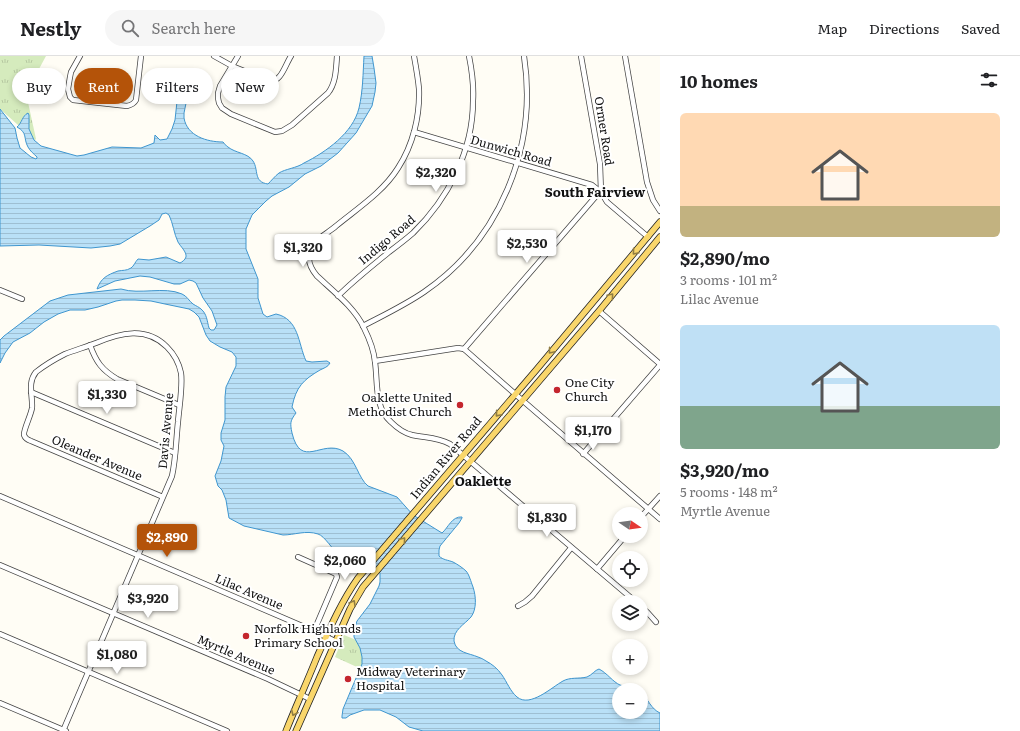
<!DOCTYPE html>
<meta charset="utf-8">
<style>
body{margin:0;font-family:Literata,serif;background:#f6f6f6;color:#202124;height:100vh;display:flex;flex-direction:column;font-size:15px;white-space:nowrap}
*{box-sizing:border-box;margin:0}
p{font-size:13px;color:#757577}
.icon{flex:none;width:22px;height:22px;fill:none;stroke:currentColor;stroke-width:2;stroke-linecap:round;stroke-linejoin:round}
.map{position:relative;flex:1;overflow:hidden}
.panel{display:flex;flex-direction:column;background:#fff;width:360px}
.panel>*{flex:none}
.guide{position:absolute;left:12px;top:12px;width:380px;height:36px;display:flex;gap:8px}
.needle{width:26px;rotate:103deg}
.fabs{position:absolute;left:612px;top:451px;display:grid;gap:8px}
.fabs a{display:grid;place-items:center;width:36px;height:36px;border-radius:50%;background:#fff;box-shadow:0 2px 6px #0003;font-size:20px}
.price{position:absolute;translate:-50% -34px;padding:0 9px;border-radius:4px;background:#fff;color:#222;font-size:13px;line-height:26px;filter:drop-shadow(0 1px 2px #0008)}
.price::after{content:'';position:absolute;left:50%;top:24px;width:12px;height:9px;margin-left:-6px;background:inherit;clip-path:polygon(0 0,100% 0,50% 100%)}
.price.active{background:#b45309;color:#fff}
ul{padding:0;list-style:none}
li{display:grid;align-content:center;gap:8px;height:212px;padding:0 20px}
li span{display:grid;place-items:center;height:124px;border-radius:6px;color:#555}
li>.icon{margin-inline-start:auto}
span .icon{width:72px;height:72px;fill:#fffc;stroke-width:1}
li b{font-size:17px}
h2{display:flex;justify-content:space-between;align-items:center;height:48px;padding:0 20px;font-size:17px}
.tag{padding:0 14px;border-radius:18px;background:#fff;box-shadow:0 2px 6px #0003;font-size:14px;line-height:36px}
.tag.active{background:#b45309;color:#fff}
header{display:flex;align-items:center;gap:24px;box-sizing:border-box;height:56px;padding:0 20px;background:#fff;border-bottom:1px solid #e0e0e0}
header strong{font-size:19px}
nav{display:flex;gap:22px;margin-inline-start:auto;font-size:14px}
.search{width:280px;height:36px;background:#f6f6f6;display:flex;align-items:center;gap:10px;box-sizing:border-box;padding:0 14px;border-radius:22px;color:#757577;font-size:15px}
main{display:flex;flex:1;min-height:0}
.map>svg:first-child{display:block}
</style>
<header>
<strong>Nestly</strong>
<div class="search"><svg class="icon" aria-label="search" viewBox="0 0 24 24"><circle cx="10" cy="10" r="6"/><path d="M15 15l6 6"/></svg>Search here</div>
<nav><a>Map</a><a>Directions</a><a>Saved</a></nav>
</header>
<main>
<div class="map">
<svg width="660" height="675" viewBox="0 0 660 675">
<defs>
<pattern id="park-tufts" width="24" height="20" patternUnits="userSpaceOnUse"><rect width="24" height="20" fill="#d5ebbd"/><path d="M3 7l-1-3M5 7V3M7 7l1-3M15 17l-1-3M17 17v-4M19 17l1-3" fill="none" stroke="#b6c8a1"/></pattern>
<pattern id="water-rules" width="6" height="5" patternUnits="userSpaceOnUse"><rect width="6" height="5" fill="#b9e0f7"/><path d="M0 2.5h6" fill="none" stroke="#9ebfd3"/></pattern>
</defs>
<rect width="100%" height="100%" fill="#fffdf5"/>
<!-- park -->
<g fill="url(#park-tufts)">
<polygon points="0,0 46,0 26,37 36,83 35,84 0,53"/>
<polygon points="344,579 371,590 369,606 359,610 374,604 359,612 335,601"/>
</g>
<!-- water -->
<path fill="url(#water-rules)" stroke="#3f96cf" d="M364 0H372L374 12 376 27 375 36 372 50 356 77 338 97 321 110 305 118 289 131 272 140 266 145 252 159 246 173V193L258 223V242L263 258 267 261 276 258C299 263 298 287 306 305L312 306 327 305 330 307C328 311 324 312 320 314 303 324 296 331 292 351L296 357C290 365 290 367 292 377 301 414 322 383 343 395 356 403 358 422 368 430L397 441 413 459 442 477C448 472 452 460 462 461V462L459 467 440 490 439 494V500C443 504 448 504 453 506 457 508 463 512 466 515 469 518 471 526 473 531 476 540 477 553 471 561 465 568 453 574 454 585 456 597 469 597 478 601 481 602 483 603 486 605 492 608 498 613 502 619 507 626 510 635 517 641 530 652 552 631 563 625 570 621 579 623 587 621 592 619 595 614 599 613 607 617 613 626 620 629 628 632 631 627 639 634H619V656H641V636C648 643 651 653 660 657V675H423L409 671 396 661 380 654H364L350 659 346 662H342V660L343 653 362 608V601L360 592 354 581V575L357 565 370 548 379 530 380 526V517C378 515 375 512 372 511 370 510 368 511 366 510 357 508 348 504 340 499 332 494 325 480 318 478 306 474 294 479 283 479L244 470 229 462 226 444 222 434 218 430 215 420 221 405 224 390 221 384V377L225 364V341L226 331 236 310V301L232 296 220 291 210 285 206 279 199 261 194 256 189 253 165 248 151 245 135 244H122L116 245 98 251 85 254H70L58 258 44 266 30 277 13 286 5 297 0 307V284L4 280 50 245 68 239 121 233C140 239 164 230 182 238 187 240 189 245 193 248 196 250 199 251 201 253 207 258 207 265 209 272L211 274H214L217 269 212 255 203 242 196 227 193 225 189 224 180 228H174L150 221 140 220 115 225 97 233C101 222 107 219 118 215 123 214 126 215 131 212 134 210 135 206 138 203L149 204 166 201 180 207C182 206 185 204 186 201 187 196 180 190 178 186 174 178 173 167 169 159L166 157 162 158 159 164 150 170 120 188 110 190 91 192 39 189 0 190V53L15 72 17 82 20 92 31 101 36 103 37 102V101C34 98 30 95 28 91 23 82 28 77 17 71 22 67 22 60 28 57L29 59V73L34 84 41 90 77 100 84 99 112 91 141 92 154 87 155 79 160 84 167 83 172 73 175 64 179 27 183 23 186 25C187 29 185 33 185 37 185 40 186 40 186 43 187 49 183 55 184 62 187 80 207 86 223 86 225 88 226 90 228 91 235 97 248 97 253 105 259 114 253 126 268 128 271 125 275 120 279 117 285 113 297 112 304 107 326 96 353 77 359 52 363 35 363 17 364 0Z"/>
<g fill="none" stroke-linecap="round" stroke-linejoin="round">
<!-- minor casing -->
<g stroke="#444" stroke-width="6">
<g id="minor">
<path d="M80 0 71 16 70 21 68 33 70 41 73 44 127 50C131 49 134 48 136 44L141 0"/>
<path d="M214 0 232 10 269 25C281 27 285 9 291 0"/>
<path d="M238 0 220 30 218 37V42L219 47 222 52 231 58 275 76 282 75 292 69 328 37C336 27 336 13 337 0"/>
<path d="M414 0C416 11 418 22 419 33 420 60 413 89 398 112 383 136 358 152 336 170 327 178 314 183 310 195 307 204 311 213 317 220 333 235 355 252 364 272 369 282 374 295 375 306 378 327 374 351 391 366 397 372 404 377 412 379 426 382 437 381 450 388L636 546"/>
<polyline points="581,0 600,108 601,136 607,146 648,181"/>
<polyline points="625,0 647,126 653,144 660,155"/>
<polyline points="414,76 592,129 601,136 597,139 464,293"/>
<polyline points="0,234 22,243"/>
<path d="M338 240C354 224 372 210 389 196 397 190 405 184 413 177 448 143 473 95 473 45 474 30 472 15 469 0"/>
<polyline points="599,255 660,308"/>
<path d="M363 270C384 259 405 249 424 236 500 184 538 91 524 0"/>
<path d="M90 289C96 306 102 314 117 323L179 349"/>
<polyline points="375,305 458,292 464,293 522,344 660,463"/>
<polyline points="31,336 175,397"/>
<polyline points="583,398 660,309"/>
<polyline points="0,440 314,575 335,585"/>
<polyline points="641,461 660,440"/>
<polyline points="298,501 334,517 336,518 337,521 314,575"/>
<polyline points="0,509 268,623 310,643"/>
<polyline points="597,513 625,480"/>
<polyline points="518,550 525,546 532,540 571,492"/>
<polyline points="641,551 647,556 656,566"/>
<polyline points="0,578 227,675"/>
<polyline points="0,647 66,675"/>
<path d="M63 675 172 420C176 402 176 384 178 366 179 352 183 330 181 317 179 307 174 298 167 291 146 270 120 277 96 287 86 291 75 294 65 298 55 303 45 309 36 316 27 327 33 340 32 352 31 359 23 375 24 379 25 382 28 384 31 385L163 441"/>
</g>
</g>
<!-- major casing -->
<g stroke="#222" stroke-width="7">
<g id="major">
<path d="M286 675C296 650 307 626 317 601 329 574 341 546 358 522L537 313 660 166"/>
<polyline points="296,675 350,553 363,531 599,255 660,181"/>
</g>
</g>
<!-- minor -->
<use href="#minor" stroke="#fff" stroke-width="4.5"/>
<!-- major -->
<use href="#major" stroke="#f9d66b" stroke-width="5.5"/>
</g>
<!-- one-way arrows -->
<defs><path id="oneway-chevron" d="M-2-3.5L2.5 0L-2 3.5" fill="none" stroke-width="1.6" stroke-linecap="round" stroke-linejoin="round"/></defs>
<g stroke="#917d42">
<use href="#oneway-chevron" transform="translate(635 196) rotate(130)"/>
<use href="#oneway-chevron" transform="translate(611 240) rotate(-50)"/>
<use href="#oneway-chevron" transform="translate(551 295) rotate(130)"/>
<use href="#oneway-chevron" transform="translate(498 358) rotate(131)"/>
<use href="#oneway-chevron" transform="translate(403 484) rotate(-50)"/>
<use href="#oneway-chevron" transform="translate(353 547) rotate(-61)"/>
<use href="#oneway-chevron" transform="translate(294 657) rotate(114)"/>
</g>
<!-- markers -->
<g fill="#c4262e" stroke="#fff" stroke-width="1.5">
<circle cx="557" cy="334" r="4"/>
<circle cx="460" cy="349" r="4"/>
<circle cx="246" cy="580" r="4"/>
<circle cx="348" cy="623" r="4"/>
</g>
<g text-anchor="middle" stroke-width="4" stroke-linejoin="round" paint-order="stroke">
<!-- street labels -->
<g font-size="12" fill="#111" stroke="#fff">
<text transform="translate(604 75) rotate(81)" y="4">Ormer Road</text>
<text transform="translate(511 95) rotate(16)" y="4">Dunwich Road</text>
<text transform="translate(387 184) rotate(-40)" y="4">Indigo Road</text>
<text transform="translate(166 375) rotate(-85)" y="4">Davis Avenue</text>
<text transform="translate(97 402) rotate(23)" y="4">Oleander Avenue</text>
<text transform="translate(446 402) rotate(-50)" y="4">Indian River Road</text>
<text transform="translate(249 536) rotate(23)" y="4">Lilac Avenue</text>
<text transform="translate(236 599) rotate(23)" y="4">Myrtle Avenue</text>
</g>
<!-- poi labels -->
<g font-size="12" fill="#111" stroke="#fff" text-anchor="start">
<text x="565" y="331">One City<tspan x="565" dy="14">Church</tspan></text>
<text x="452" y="346" text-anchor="end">Oaklette United<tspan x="452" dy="14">Methodist Church</tspan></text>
<text x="254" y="577">Norfolk Highlands<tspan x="254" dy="14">Primary School</tspan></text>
<text x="356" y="620">Midway Veterinary<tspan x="356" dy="14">Hospital</tspan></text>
</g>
<!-- neighbourhood labels -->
<g font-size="13" font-weight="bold" fill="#111" stroke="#fff">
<text x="595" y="141">South Fairview</text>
<text x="483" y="430">Oaklette</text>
</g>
</g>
</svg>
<div class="fabs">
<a><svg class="needle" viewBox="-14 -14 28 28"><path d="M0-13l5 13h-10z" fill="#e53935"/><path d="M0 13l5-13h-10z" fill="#757577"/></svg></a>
<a><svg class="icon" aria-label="locate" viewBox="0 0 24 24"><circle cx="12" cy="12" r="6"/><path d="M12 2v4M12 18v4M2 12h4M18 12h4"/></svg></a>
<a><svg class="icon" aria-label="layers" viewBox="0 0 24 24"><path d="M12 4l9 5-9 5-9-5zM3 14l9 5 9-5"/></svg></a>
<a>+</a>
<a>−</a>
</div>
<b class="price" style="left:436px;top:137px">$2,320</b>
<b class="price" style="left:527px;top:208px">$2,530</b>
<b class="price" style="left:303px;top:212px">$1,320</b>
<b class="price" style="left:107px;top:359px">$1,330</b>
<b class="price" style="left:593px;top:395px">$1,170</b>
<b class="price" style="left:547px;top:482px">$1,830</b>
<b class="price active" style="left:167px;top:502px">$2,890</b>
<b class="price" style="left:345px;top:525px">$2,060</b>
<b class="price" style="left:148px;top:563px">$3,920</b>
<b class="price" style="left:117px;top:619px">$1,080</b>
<div class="guide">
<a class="tag">Buy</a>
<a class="tag active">Rent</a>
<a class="tag">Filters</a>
<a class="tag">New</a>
</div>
</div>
<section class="panel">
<h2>10 homes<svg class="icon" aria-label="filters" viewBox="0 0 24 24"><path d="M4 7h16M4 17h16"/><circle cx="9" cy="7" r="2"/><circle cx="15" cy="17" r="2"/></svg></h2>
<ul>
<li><span style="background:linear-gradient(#ffd9b3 75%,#c2b280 0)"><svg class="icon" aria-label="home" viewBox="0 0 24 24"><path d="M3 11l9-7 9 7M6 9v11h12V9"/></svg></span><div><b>$2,890/mo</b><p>3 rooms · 101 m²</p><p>Lilac Avenue</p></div></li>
<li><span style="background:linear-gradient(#bfe0f5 65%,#7fa58c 0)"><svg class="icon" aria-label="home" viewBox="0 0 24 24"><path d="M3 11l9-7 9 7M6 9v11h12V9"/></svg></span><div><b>$3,920/mo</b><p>5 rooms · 148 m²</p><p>Myrtle Avenue</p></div></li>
</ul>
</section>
</main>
